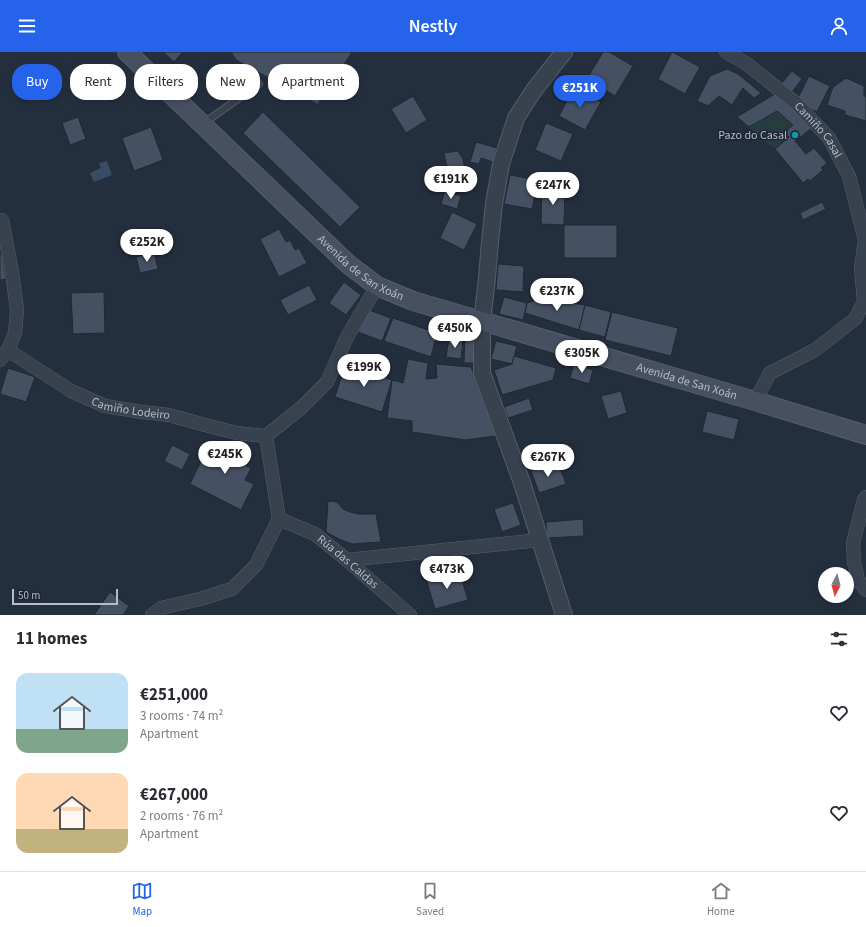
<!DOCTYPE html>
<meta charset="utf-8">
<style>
body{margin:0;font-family:"Source Sans 3",sans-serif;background:#f2f2f3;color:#2b2b33;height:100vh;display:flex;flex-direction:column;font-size:15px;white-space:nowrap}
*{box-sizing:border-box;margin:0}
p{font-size:13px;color:#7c7c81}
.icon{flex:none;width:22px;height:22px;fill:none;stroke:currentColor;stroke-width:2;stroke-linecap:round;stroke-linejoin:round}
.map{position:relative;height:563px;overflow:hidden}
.details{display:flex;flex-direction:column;background:#fff;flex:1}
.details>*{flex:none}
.hud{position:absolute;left:12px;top:12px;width:400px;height:36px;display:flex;gap:8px}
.needle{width:26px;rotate:186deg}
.fabs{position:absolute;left:818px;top:515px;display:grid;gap:8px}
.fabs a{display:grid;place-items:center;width:36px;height:36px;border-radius:50%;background:#fff;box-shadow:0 2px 6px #0003;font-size:20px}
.scale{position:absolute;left:12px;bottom:10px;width:106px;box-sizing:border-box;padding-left:4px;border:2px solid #b4bcc9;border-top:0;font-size:11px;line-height:14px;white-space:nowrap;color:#b4bcc9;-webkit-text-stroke:3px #1d2633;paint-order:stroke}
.price{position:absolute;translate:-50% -34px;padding:0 9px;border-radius:14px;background:#fff;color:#222;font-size:13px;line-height:26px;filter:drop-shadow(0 1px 2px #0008)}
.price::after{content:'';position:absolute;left:50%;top:24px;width:12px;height:9px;margin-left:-6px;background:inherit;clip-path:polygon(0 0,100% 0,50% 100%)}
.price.current{background:#2563eb;color:#fff}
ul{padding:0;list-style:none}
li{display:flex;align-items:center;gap:12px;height:100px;padding:0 16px}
li span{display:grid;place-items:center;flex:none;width:112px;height:80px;border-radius:12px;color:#555}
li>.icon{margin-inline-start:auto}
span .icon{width:48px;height:48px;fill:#fffc;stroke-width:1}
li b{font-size:17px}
h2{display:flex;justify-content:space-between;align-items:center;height:48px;padding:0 16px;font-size:17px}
.chip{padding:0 14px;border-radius:16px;background:#fff;box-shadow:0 2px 6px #0003;font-size:14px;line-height:36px}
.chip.current{background:#2563eb;color:#fff}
header{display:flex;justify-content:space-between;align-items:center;height:52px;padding:0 16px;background:#2563eb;color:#fff;font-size:18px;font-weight:600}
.tabs{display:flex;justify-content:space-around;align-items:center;height:56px;border-top:1px solid #e1e1e2;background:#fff;font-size:11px;color:#7c7c81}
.tabs a{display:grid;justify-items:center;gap:2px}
.tabs .current{color:#2563eb}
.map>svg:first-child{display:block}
</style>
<header><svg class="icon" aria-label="menu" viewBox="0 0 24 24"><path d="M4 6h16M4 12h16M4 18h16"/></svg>Nestly<svg class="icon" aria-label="person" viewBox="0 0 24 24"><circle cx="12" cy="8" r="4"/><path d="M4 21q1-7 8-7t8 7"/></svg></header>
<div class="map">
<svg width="866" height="563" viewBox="0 0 866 563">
<rect width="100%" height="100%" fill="#242f3e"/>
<!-- green -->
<polygon fill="#263c3f" points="777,59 793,73 784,81 789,85 775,97 766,91 749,75"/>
<!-- water -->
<polygon fill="#394c67" points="107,109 112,123 94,130 90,121 101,116 99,111"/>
<!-- building -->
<g fill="#455162" stroke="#1f2835">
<polygon points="163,0 183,0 174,10"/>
<polygon points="231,0 352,0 336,25 333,22 318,53 236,8"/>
<polygon points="603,0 609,0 633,14 615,44 587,27"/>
<polygon points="672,0 700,15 685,42 658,27"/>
<polygon points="100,14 111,33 91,45 80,25"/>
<polygon points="727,17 738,22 761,41 754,46 743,36 732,53 719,44 708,54 697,49 710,24"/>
<polygon points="792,19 802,27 791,41 781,32"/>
<polygon points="809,24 830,34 817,60 796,50"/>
<polygon points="846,26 864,34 864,44 866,45 866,69 845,63 845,59 827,53 833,35"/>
<polygon points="574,35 601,50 585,78 559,64"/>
<polygon points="778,40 812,76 795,89 806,102 814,96 827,111 821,116 823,118 810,129 808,127 803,131 775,97 789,85 784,81 793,73 777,59 749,75 737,65"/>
<polygon points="413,44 427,68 406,81 391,57"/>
<polygon points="263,60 360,155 340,175 243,81"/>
<polygon points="78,65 86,87 70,93 62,71"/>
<polygon points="546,71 573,82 561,109 535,98"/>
<polygon points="151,75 163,108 134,119 122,86"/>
<polygon points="476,90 497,96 493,110 481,106 479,112 470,110"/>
<polygon points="458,99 463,107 466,125 449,126 444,101"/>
<polygon points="510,123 538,128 532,157 504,152"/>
<polygon points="542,136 565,137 564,173 541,172"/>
<polygon points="445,139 461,144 457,157 441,152"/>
<polygon points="822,150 826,157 803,168 800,161"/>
<polygon points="452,160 477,172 464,198 440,186"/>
<rect x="564" y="173" width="53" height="33"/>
<polygon points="279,177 286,190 290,188 295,198 299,196 307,211 279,225 260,187"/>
<polygon points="154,200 158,217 140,221 136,205"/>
<polygon points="0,202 2,202 6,227 0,228"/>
<polygon points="498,212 524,214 523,240 496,238"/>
<polygon points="344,230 361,243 346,263 329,251"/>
<polygon points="309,233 317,248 288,263 280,248"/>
<polygon points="104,240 105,281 73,282 71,241"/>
<polygon points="504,245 527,251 523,268 499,262"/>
<polygon points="538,247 572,251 585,253 579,278 525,261 527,251"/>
<polygon points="585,253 611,260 605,285 579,278"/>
<polygon points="369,258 391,266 382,289 358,280"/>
<polygon points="612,260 678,276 671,304 605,288"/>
<polygon points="393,266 437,281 431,305 384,289"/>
<polygon points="465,279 475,284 475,311 464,311"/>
<polygon points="449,286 463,288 461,307 446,305"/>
<polygon points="496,289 517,294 512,312 491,307"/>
<polygon points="514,304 556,316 553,328 502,343 494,318 512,312"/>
<polygon points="408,307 428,311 426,327 437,326 436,312 471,315 496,384 465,388 412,380 412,369 387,366 392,328 403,331"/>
<polygon points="574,312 593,318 589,332 570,326"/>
<polygon points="345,313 392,328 382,360 335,345"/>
<polygon points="8,316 35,325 26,350 0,342"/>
<polygon points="621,339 627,361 608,367 601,344"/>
<polygon points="529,346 533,358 508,366 504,355"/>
<polygon points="707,359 739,367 734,388 702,380"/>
<polygon points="221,389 250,403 245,413 251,416 245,428 254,432 241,458 190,432 207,397 215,401"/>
<polygon points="172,393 190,402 182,418 164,409"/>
<polygon points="558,410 566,432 539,441 531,419"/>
<polygon points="328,449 337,450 343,457 350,460 359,462 376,462 381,490 352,492 339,487 326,480"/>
<polygon points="513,451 521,473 502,480 494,457"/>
<polygon points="583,467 584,484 547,486 546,470"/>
<polygon points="459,518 468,548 435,557 426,527"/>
<polygon points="110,540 129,554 123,563 94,563"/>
</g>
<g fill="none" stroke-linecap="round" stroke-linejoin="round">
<!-- service casing -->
<g stroke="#565f6c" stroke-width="8">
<polyline id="service" points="204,71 259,32"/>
</g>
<!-- minor casing -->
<g stroke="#565f6c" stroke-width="14">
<g id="minor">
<path id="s1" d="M726 0 747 12 797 52 829 86 849 124 865 188 861 216 864 250 855 267 815 298 770 321 755 349"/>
<path id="s2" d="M8 298 71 339 105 354 142 360 169 363 205 373 237 381 266 384"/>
<polyline points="0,308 8,298 15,281 17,258 12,220 2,168"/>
<polyline points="866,445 864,448 853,491 854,510 858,528 866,538"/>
<path id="s3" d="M279 467 315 482 347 508 410 563"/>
<polyline points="347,508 540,488"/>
<polyline points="152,563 161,556 200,547 232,537 256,513 279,467 266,384 301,356 327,330 347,285 377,234"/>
</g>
</g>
<!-- tertiary casing -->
<g stroke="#565f6c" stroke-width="18">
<polyline id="tertiary" points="564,563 522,431 482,321 482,270 487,226 490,190 494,152 501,112 516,66 534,38 564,0"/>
</g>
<!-- secondary casing -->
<g stroke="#565f6c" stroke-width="20">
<g id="secondary">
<path id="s4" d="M127 0 348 212 377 234 413 249 755 349 866 383"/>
</g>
</g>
<!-- service -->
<use href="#service" stroke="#38414e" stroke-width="6"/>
<!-- minor -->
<use href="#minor" stroke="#38414e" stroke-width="13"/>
<!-- tertiary -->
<use href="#tertiary" stroke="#38414e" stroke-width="16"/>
<!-- secondary -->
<use href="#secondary" stroke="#465061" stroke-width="18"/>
</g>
<!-- markers -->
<circle fill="#0f9aa8" stroke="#1d2633" stroke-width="1.5" cx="795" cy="83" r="4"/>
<g text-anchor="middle" stroke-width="3" stroke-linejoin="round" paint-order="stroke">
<!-- street labels -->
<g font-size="12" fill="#b4bcc9" stroke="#1d2633">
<text dy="4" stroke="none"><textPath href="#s1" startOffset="122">Camiño Casal</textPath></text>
<text dy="4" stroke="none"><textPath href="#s4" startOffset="319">Avenida de San Xoán</textPath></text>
<text dy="4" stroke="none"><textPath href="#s4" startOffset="667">Avenida de San Xoán</textPath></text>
<text dy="4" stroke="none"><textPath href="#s2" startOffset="138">Camiño Lodeiro</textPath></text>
<text dy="4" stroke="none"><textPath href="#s3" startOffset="82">Rúa das Caldas</textPath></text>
</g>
<!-- poi labels -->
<g font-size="12" fill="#b4bcc9" stroke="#1d2633" text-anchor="end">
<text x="787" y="87">Pazo do Casal</text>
</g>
</g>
</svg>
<div class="fabs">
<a><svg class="needle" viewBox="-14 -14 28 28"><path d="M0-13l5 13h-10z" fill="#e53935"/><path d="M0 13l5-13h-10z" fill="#7c7c81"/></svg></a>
</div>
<div class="scale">50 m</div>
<b class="price current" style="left:580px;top:57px">€251K</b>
<b class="price" style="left:451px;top:148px">€191K</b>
<b class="price" style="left:553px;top:154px">€247K</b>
<b class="price" style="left:147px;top:211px">€252K</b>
<b class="price" style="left:557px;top:260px">€237K</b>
<b class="price" style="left:455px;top:297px">€450K</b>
<b class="price" style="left:582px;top:322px">€305K</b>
<b class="price" style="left:364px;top:336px">€199K</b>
<b class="price" style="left:225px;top:423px">€245K</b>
<b class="price" style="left:548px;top:426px">€267K</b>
<b class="price" style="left:447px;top:538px">€473K</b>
<div class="hud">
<a class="chip current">Buy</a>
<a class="chip">Rent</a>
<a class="chip">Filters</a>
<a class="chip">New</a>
<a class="chip">Apartment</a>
</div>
</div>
<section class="details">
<h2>11 homes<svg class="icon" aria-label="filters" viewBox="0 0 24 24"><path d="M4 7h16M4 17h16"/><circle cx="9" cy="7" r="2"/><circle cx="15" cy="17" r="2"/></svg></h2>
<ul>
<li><span style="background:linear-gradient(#bfe0f5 70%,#7fa58c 0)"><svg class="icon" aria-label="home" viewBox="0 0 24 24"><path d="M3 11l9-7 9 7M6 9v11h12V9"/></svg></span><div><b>€251,000</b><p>3 rooms · 74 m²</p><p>Apartment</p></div><svg class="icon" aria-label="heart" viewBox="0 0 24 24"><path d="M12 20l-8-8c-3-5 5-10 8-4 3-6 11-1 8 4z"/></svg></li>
<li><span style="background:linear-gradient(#ffd9b3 70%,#c2b280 0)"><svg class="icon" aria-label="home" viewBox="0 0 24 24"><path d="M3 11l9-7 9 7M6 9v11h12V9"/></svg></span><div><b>€267,000</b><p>2 rooms · 76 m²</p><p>Apartment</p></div><svg class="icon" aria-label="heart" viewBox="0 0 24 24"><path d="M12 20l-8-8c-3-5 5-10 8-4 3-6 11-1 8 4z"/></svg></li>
</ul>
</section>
<nav class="tabs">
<a class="current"><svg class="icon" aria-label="map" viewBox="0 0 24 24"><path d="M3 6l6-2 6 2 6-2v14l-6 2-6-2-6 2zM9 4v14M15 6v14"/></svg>Map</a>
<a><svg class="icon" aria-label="saved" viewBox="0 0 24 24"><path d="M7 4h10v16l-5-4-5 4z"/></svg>Saved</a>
<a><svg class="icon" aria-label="home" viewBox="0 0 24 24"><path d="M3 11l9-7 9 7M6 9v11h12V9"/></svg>Home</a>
</nav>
